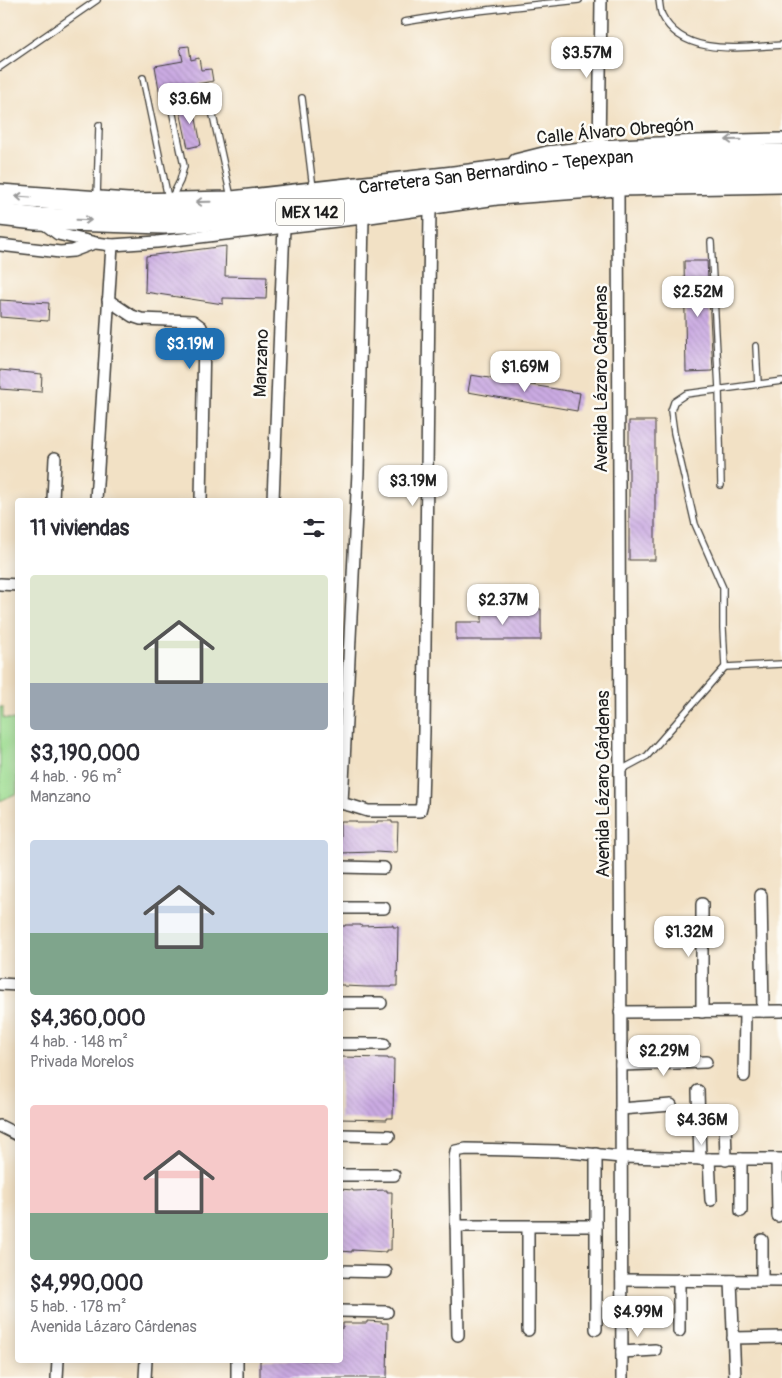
<!DOCTYPE html>
<html lang="es">
<meta charset="utf-8">
<style>
body{margin:0;font-family:Pangolin,sans-serif;background:#f7f7f7;color:#2b2b33;height:100vh;display:flex;flex-direction:column;font-size:19px;white-space:nowrap}
*{box-sizing:border-box;margin:0}
p{font-size:16px;color:#7c7c81}
.icon{flex:none;width:28px;height:28px;fill:none;stroke:currentColor;stroke-width:2;stroke-linecap:round;stroke-linejoin:round}
.map{position:relative;flex:1;overflow:hidden}
.details{position:absolute;left:15px;top:498px;width:328px;height:865px;display:flex;flex-direction:column;background:#fff;border-radius:5px;box-shadow:0 2px 12px #0003}
.details>*{flex:none}
.price{position:absolute;translate:-50% -42px;padding:0 11px;border-radius:10px;background:#fff;color:#222;font-size:16px;line-height:32px;filter:drop-shadow(0 1px 2px #0008)}
.price::after{content:'';position:absolute;left:50%;top:30px;width:15px;height:11px;margin-left:-8px;background:inherit;clip-path:polygon(0 0,100% 0,50% 100%)}
.price.active{background:#1f6fb2;color:#fff}
ul{padding:0;list-style:none}
li{display:grid;align-content:center;gap:10px;height:265px;padding:0 15px}
li span{display:grid;place-items:center;height:155px;border-radius:5px;color:#555}
li>.icon{margin-inline-start:auto}
span .icon{width:90px;height:90px;fill:#fffc;stroke-width:1}
li b{font-size:21px}
h2{display:flex;justify-content:space-between;align-items:center;height:60px;padding:0 15px;font-size:21px}
.map>svg:first-child{display:block}
</style>
<div class="map">
<svg width="782" height="1378" viewBox="0 0 782 1378">
<defs>
<pattern id="building-back-hatch" width="6" height="6" patternUnits="userSpaceOnUse" patternTransform="scale(1.25)"><rect width="6" height="6" fill="#caaae2"/><path d="M-1 5l2 2M0 0l6 6M5-1l2 2" fill="none" stroke="#ad92c1"/></pattern>
</defs>
<rect width="100%" height="100%" fill="#fdfcf7"/>
<filter id="ink" filterUnits="userSpaceOnUse"><feTurbulence type="fractalNoise" baseFrequency=".02" numOctaves="2"/><feDisplacementMap in="SourceGraphic" scale="10" xChannelSelector="R" yChannelSelector="G"/><feConvolveMatrix kernelMatrix="1 2 1 2 8 2 1 2 1" color-interpolation-filters="sRGB"/></filter>
<filter id="wash" filterUnits="userSpaceOnUse"><feTurbulence type="fractalNoise" baseFrequency=".0096" numOctaves="4" result="noise"/><feDisplacementMap in="SourceGraphic" scale="20" xChannelSelector="R" yChannelSelector="G"/><feGaussianBlur stdDeviation="1.12" result="paint"/><feColorMatrix in="noise" values="0 0 0 0 0 0 0 0 0 0 0 0 0 0 0 0 0 1.4 0 .05"/><feComposite in="paint" operator="in"/></filter>
<g filter="url(#wash)">
<rect width="100%" height="100%" fill="#f2e1c5"/>
<!-- green -->
<polygon fill="#9fdd92" stroke="#5e7c57" points="0,707 3,707 3,718 18,720 17,793 0,801"/>
<g id="blocks">
<!-- building -->
<g fill="url(#building-back-hatch)">
<polygon points="189,46 191,60 199,58 201,70 211,69 213,81 177,88 178,95 171,99 161,101 155,66 183,61 180,47"/>
<polygon points="193,103 201,145 188,148 179,106"/>
<polygon points="226,246 225,276 267,277 266,299 223,298 223,304 145,292 146,256"/>
<polygon points="684,261 707,261 713,371 686,372"/>
<polygon points="0,300 49,303 48,321 0,317"/>
<polygon points="0,370 42,374 41,392 0,389"/>
<polygon points="471,375 580,393 577,411 468,392"/>
<rect x="629" y="421" width="26" height="139"/>
<polygon points="482,608 541,609 541,640 456,640 456,622 482,622"/>
<polygon points="340,821 356,821 356,823 377,823 377,821 392,821 392,823 398,823 397,852 392,852 392,853 376,852 340,853"/>
<polygon points="345,925 361,925 361,926 393,925 393,927 398,927 397,986 392,986 392,987 367,987 344,986 344,985 340,985 340,926 345,926"/>
<polygon points="340,1057 388,1058 388,1059 394,1059 393,1118 387,1118 387,1120 340,1119"/>
<polygon points="340,1189 353,1190 353,1191 387,1190 387,1192 392,1192 391,1250 386,1250 386,1252 352,1250 352,1252 340,1251"/>
<polygon points="367,1321 382,1322 382,1323 388,1323 387,1378 260,1378 260,1360 340,1360 340,1328 343,1328 343,1323 367,1323"/>
</g>
</g>
</g>
<g filter="url(#ink)">
<use href="#blocks" fill-opacity="0" stroke="#3c3a35" stroke-width="1"/>
<g fill="none" stroke-linecap="round" stroke-linejoin="round">
<!-- lane casing -->
<g stroke="#3c3a35" stroke-width="8">
<g id="lane">
<path d="M659 0C660 5 660 11 662 15 683 58 743 47 782 45"/>
<polyline points="404,22 459,13 579,0"/>
<polyline points="0,67 97,0"/>
<polyline points="143,78 168,198"/>
<polyline points="302,98 313,188"/>
<polyline points="97,198 99,125"/>
<path d="M171 199 180 181 184 166 172 110C173 107 173 104 175 102 180 98 202 95 208 97L210 102 231 197"/>
<polyline points="711,242 719,389 721,485"/>
<polyline points="756,346 758,384"/>
<polyline points="725,667 723,628 723,588 695,524 674,433 671,411 674,402 686,394 782,381"/>
<polyline points="619,771 647,756 725,667 782,664"/>
</g>
</g>
<!-- street casing -->
<g stroke="#3c3a35" stroke-width="14">
<g id="street">
<polyline points="599,153 601,0"/>
<polyline points="515,160 547,152 599,146 698,141 782,139"/>
<polyline points="618,190 622,1378"/>
<polyline points="42,222 58,234 96,243 112,245 157,242 363,218 497,199 618,190 782,187"/>
<polyline points="0,245 60,252 73,251 94,243"/>
<polyline points="108,300 132,316 141,319 193,321 201,327 204,337 201,500"/>
<polyline points="53,500 55,458"/>
<polyline points="96,500 112,245"/>
<polyline points="273,500 284,227"/>
<polyline points="0,584 18,585"/>
<polyline points="340,803 352,806 368,811 420,811 422,803 424,731 430,208"/>
<polyline points="342,803 358,472 363,218"/>
<polyline points="340,867 384,868"/>
<polyline points="761,895 763,1011"/>
<polyline points="340,908 384,908"/>
<polyline points="0,984 18,985"/>
<polyline points="340,1003 381,1003"/>
<polyline points="620,1012 782,1011"/>
<polyline points="702,1012 702,904"/>
<polyline points="340,1044 384,1044"/>
<polyline points="621,1065 706,1062"/>
<polyline points="744,1076 745,1012"/>
<polyline points="698,1091 700,1159"/>
<polyline points="621,1109 671,1105"/>
<polyline points="725,1120 726,1160"/>
<polyline points="0,1126 18,1135"/>
<polyline points="340,1135 389,1136"/>
<polyline points="596,1154 596,1329"/>
<polyline points="709,1159 711,1200"/>
<polyline points="777,1159 778,1216"/>
<polyline points="340,1175 394,1175"/>
<polyline points="741,1211 741,1159"/>
<polyline points="456,1226 596,1226"/>
<polyline points="528,1227 528,1330"/>
<polyline points="340,1271 386,1272"/>
<polyline points="622,1280 782,1281"/>
<polyline points="731,1281 735,1378"/>
<polyline points="762,1281 762,1240"/>
<polyline points="340,1311 387,1312"/>
<polyline points="679,1331 679,1280"/>
<polyline points="458,1335 455,1158 456,1151 466,1149 558,1151 621,1157 709,1159 782,1159"/>
<polyline points="733,1338 782,1337"/>
<polyline points="622,1352 655,1350"/>
<polyline points="57,1378 58,1360"/>
<polyline points="145,1378 146,1360"/>
<polyline points="237,1378 237,1360"/>
</g>
</g>
<!-- highway casing -->
<g stroke="#3c3a35" stroke-width="24">
<g id="highway">
<path id="s1" d="M0 195 128 204 232 202 454 177 599 158 665 155H782"/>
<polyline points="0,215 36,219 164,223 283,216 521,185 619,176 782,173"/>
</g>
</g>
<!-- lane -->
<use href="#lane" stroke="#fff" stroke-width="5.5"/>
<!-- street -->
<use href="#street" stroke="#fff" stroke-width="11"/>
<!-- highway -->
<use href="#highway" stroke="#fff" stroke-width="21"/>
</g>
<!-- one-way arrows -->
<defs><path id="oneway-shaft" d="M-6 0H5M1.5-3L5.5 0L1.5 3" fill="none" stroke-width="1.6" stroke-linecap="round" stroke-linejoin="round" transform="scale(1.25)"/></defs>
<g stroke="#999">
<use href="#oneway-shaft" transform="translate(733 140) rotate(179)"/>
<use href="#oneway-shaft" transform="translate(23 197) rotate(-176)"/>
<use href="#oneway-shaft" transform="translate(203 202) rotate(179)"/>
<use href="#oneway-shaft" transform="translate(84 220) rotate(2)"/>
</g>
</g>
<g text-anchor="middle" stroke-width="5" stroke-linejoin="round" paint-order="stroke">
<!-- shield labels -->
<rect fill="#fdfcf7" stroke="#605f5e" stroke-width="1" x="276" y="198.5" width="68" height="27" rx="4"/>
<g font-size="16" font-weight="bold" fill="#1c1c1c">
<text x="310" y="218">MEX 142</text>
</g>
<!-- street labels -->
<g font-size="18" fill="#1c1c1c" stroke="#fdfcf7">
<text transform="translate(615 131) rotate(-5)" y="6">Calle Álvaro Obregón</text>
<text dy="6" stroke="none"><textPath href="#s1" startOffset="498">Carretera San Bernardino - Tepexpan</textPath></text>
<text transform="translate(261 363) rotate(-88)" y="6">Manzano</text>
<text transform="translate(601 379) rotate(-90)" y="6">Avenida Lázaro Cárdenas</text>
<text transform="translate(603 784) rotate(-90)" y="6">Avenida Lázaro Cárdenas</text>
</g>
</g>
</svg>
<b class="price" style="left:587px;top:79px">$3.57M</b>
<b class="price" style="left:190px;top:125px">$3.6M</b>
<b class="price" style="left:698px;top:318px">$2.52M</b>
<b class="price active" style="left:190px;top:370px">$3.19M</b>
<b class="price" style="left:525px;top:393px">$1.69M</b>
<b class="price" style="left:413px;top:507px">$3.19M</b>
<b class="price" style="left:503px;top:626px">$2.37M</b>
<b class="price" style="left:689px;top:958px">$1.32M</b>
<b class="price" style="left:664px;top:1077px">$2.29M</b>
<b class="price" style="left:702px;top:1146px">$4.36M</b>
<b class="price" style="left:638px;top:1338px">$4.99M</b>
<section class="details">
<h2>11 viviendas<svg class="icon" aria-label="filters" viewBox="0 0 24 24"><path d="M4 7h16M4 17h16"/><circle cx="9" cy="7" r="2"/><circle cx="15" cy="17" r="2"/></svg></h2>
<ul>
<li><span style="background:linear-gradient(#dfe7d0 70%,#9aa5b1 0)"><svg class="icon" aria-label="home" viewBox="0 0 24 24"><path d="M3 11l9-7 9 7M6 9v11h12V9"/></svg></span><div><b>$3,190,000</b><p>4 hab. · 96 m²</p><p>Manzano</p></div></li>
<li><span style="background:linear-gradient(#c9d6e8 60%,#7fa58c 0)"><svg class="icon" aria-label="home" viewBox="0 0 24 24"><path d="M3 11l9-7 9 7M6 9v11h12V9"/></svg></span><div><b>$4,360,000</b><p>4 hab. · 148 m²</p><p>Privada Morelos</p></div></li>
<li><span style="background:linear-gradient(#f6c9c9 70%,#7fa58c 0)"><svg class="icon" aria-label="home" viewBox="0 0 24 24"><path d="M3 11l9-7 9 7M6 9v11h12V9"/></svg></span><div><b>$4,990,000</b><p>5 hab. · 178 m²</p><p>Avenida Lázaro Cárdenas</p></div></li>
</ul>
</section>
</div>
